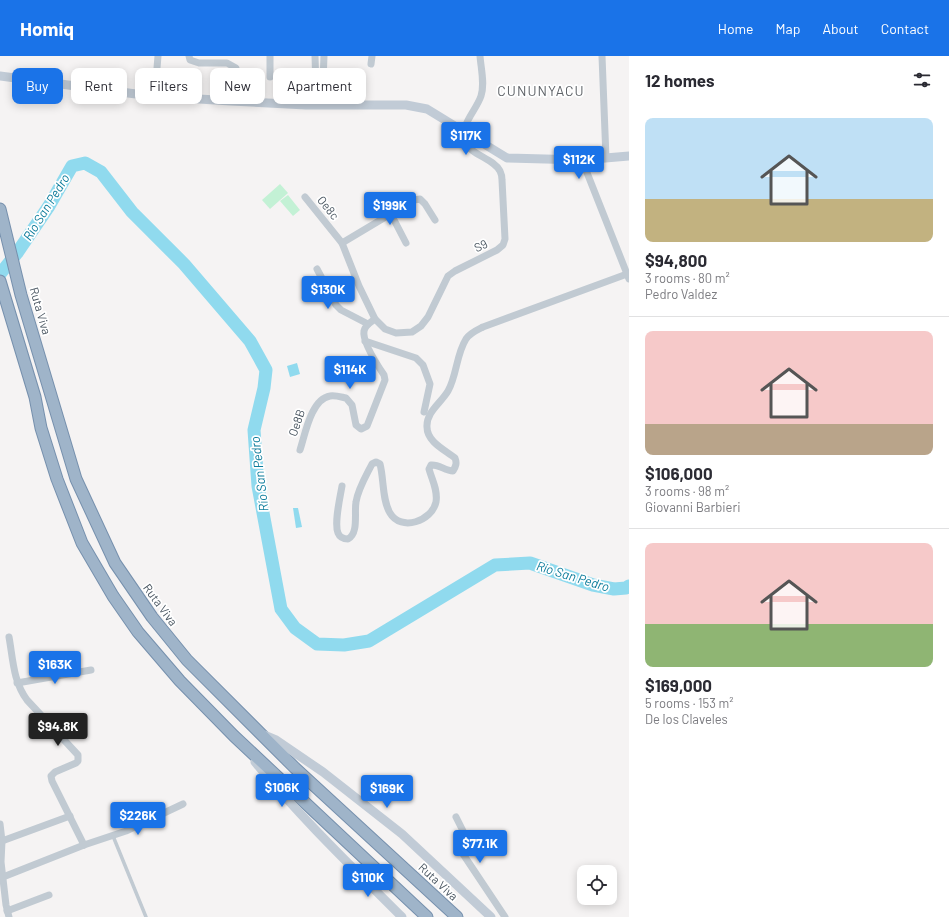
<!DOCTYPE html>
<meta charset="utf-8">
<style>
body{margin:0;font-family:Barlow,sans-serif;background:#f7f7f7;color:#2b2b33;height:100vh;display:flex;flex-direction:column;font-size:15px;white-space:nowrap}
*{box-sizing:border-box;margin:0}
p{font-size:13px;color:#7c7c81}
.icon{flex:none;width:22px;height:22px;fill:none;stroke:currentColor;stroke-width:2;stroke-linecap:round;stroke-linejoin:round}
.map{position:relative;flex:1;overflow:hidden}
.details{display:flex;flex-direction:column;background:#fff;width:320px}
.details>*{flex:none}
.guide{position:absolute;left:12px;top:12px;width:380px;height:36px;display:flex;gap:8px}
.controls{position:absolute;left:577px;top:809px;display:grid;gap:8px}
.controls a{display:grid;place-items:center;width:40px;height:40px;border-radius:8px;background:#fff;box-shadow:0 2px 10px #0003;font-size:20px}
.price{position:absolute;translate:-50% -34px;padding:0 9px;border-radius:4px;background:#1a73e8;color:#fff;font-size:13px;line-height:26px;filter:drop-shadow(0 1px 2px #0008)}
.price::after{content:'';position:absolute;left:50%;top:24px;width:12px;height:9px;margin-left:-6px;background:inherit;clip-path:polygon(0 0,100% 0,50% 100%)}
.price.current{background:#222;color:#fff}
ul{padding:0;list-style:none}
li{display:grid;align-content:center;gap:8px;height:212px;padding:0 16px}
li+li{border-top:1px solid #e1e1e2}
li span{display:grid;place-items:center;height:124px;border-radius:8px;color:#555}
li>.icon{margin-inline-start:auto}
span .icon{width:72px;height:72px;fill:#fffc;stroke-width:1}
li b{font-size:17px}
h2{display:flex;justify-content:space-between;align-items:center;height:48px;padding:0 16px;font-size:17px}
.tag{padding:0 14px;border-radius:8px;background:#fff;box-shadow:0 2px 10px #0003;font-size:14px;line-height:36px}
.tag.current{background:#1a73e8;color:#fff}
header{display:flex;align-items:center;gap:24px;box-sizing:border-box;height:56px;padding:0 20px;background:#1a73e8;color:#fff}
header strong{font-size:19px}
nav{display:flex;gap:22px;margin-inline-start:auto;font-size:14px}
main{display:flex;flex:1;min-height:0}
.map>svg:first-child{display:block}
</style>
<header>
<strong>Homiq</strong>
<nav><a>Home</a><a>Map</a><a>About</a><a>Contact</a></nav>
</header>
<main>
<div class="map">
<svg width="629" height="861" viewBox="0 0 629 861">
<rect width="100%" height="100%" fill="#f5f3f3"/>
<!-- green -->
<g fill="#c3f1d5">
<polygon points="280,128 288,137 270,153 262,144"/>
<polygon points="288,139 300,154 293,160 280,145"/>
</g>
<!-- water -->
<g fill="#90daee">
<polygon points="297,307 300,318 290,321 287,310"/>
<polygon points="293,452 298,452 302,471 296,472"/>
</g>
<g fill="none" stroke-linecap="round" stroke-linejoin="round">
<!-- river -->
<polyline stroke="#90daee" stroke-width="13" points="0,218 17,197 49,150 72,110 85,107 101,116 132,156 184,208 250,285 266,314 264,332 254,374 258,430 281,553 295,572 317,588 344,589 369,585 495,509 530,507 593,529 614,533 626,532 629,530"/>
<!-- trunk casing -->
<g stroke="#7690ad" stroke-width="13">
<g id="trunk">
<polyline points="0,153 21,239 76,423 115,507 152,561 187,604 295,712 457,861"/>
<polyline points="0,225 35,341 41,372 57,423 82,487 113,540 138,576 180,625 234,680 427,861"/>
</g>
</g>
<!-- service -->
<polyline stroke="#c1cad2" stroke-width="3.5" points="113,780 146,861"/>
<!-- minor -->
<g stroke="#c1cad2" stroke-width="7">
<polyline points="189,0 190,4 199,7 227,7 236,12 237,25 231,45"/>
<polyline points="602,0 606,102"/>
<polyline points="371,8 372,0"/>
<polyline points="270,21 270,0"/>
<polyline points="151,40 156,24 158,0"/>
<polyline points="306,49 316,32 315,0"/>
<polyline points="322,49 324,0"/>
<polyline points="582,104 629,223"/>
<path d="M305 141 342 187 359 230 375 263 385 273 396 277 412 276 421 270 428 261 448 220 455 215 497 194 503 189 505 183 502 124C502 121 501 117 500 115 493 102 470 99 465 85 460 68 476 55 481 40 485 28 481 13 480 0"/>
<polyline points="391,158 406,187"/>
<polyline points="342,187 414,144 420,143 425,148 435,164"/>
<polyline points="317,213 336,249 341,254 368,268"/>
<polyline points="365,285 416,302 423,309 430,328 424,356"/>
<path d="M300 394C305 379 311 343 330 340 335 339 341 341 346 342L352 349 356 369 361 373 367 370 385 324 384 319C378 310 362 286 364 275 365 269 371 266 375 263"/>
<path d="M342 430C340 442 334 467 338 477 340 482 344 483 348 483 359 477 354 457 356 446 358 433 366 420 372 408L376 406 380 408C384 423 382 444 390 457 401 476 432 465 436 446 438 434 432 424 429 413L431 409C439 408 445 415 453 415 456 410 457 407 455 402 445 394 427 386 427 371 426 356 441 347 448 335 457 319 456 299 466 283 470 277 477 274 483 271L627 218"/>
<path d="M9 581C13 603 13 625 27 644L78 699V705L76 707 55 716 51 720 52 725 84 789"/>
<polyline points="17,627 91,614"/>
<polyline points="456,761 466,781 462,795 463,798 505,861"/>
<polyline points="0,768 2,785 1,806 6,849 9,861"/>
<polyline points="2,785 70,760"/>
<polyline points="3,821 84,789 126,775 183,748"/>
<polyline points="7,855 49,839"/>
</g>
<!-- secondary -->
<g stroke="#c1cbd6" stroke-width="9">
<polyline points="0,20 151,40 231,45 306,49 406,49 427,53 507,102 582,104 629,100"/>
<polyline points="264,679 276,684 323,716 402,778 491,861"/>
<path d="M255 706C300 761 352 811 402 861"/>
</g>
<!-- trunk -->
<use href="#trunk" stroke="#9fb4c9" stroke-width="11"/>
</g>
<g text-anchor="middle" stroke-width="3.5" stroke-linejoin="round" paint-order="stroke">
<!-- street labels -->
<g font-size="12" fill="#4a5661" stroke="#fff">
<text transform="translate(328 152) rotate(51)" y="4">Oe8c</text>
<text transform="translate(481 190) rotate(-26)" y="4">S9</text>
<text transform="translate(40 255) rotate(74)" y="4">Ruta Viva</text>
<text transform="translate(297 367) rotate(-71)" y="4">Oe8B</text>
<text transform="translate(160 549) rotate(54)" y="4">Ruta Viva</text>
<text transform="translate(438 826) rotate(43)" y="4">Ruta Viva</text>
</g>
<!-- water labels -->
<g font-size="13" font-style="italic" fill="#0c7c9b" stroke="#fff">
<text transform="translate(46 151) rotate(-58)" y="5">Río San Pedro</text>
<text transform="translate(259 418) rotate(-97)" y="5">Río San Pedro</text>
<text transform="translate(573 520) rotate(17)" y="5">Río San Pedro</text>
</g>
<!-- quarter labels -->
<g font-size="14" letter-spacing="1" fill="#5f6368" stroke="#fff">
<text x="541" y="40">CUNUNYACU</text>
</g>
</g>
</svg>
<div class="controls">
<a><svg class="icon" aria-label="locate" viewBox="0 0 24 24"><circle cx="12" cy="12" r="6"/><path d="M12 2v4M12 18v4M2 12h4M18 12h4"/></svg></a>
</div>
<b class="price" style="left:466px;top:100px">$117K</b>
<b class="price" style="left:579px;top:124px">$112K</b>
<b class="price" style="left:390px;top:170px">$199K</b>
<b class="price" style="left:328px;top:254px">$130K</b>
<b class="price" style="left:350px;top:334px">$114K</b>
<b class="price" style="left:55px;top:629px">$163K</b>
<b class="price current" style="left:58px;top:691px">$94.8K</b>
<b class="price" style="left:282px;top:752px">$106K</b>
<b class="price" style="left:387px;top:753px">$169K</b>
<b class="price" style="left:138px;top:780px">$226K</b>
<b class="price" style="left:480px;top:808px">$77.1K</b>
<b class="price" style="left:368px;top:842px">$110K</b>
<div class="guide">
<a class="tag current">Buy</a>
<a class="tag">Rent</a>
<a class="tag">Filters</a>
<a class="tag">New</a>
<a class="tag">Apartment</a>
</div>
</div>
<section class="details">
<h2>12 homes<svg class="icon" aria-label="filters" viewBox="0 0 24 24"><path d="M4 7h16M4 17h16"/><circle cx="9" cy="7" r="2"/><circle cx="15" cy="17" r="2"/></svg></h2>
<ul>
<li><span style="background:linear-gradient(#bfe0f5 65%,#c2b280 0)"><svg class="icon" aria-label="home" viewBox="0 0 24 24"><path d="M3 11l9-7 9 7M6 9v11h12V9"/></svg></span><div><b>$94,800</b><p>3 rooms · 80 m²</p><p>Pedro Valdez</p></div></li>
<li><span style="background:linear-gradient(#f6c9c9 75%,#b9a48a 0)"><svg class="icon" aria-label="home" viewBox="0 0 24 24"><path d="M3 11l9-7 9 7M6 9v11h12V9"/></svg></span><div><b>$106,000</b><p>3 rooms · 98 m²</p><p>Giovanni Barbieri</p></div></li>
<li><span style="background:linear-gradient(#f6c9c9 65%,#8fb573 0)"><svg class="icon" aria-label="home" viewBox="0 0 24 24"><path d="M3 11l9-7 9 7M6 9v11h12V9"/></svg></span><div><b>$169,000</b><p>5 rooms · 153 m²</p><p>De los Claveles</p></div></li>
</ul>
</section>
</main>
